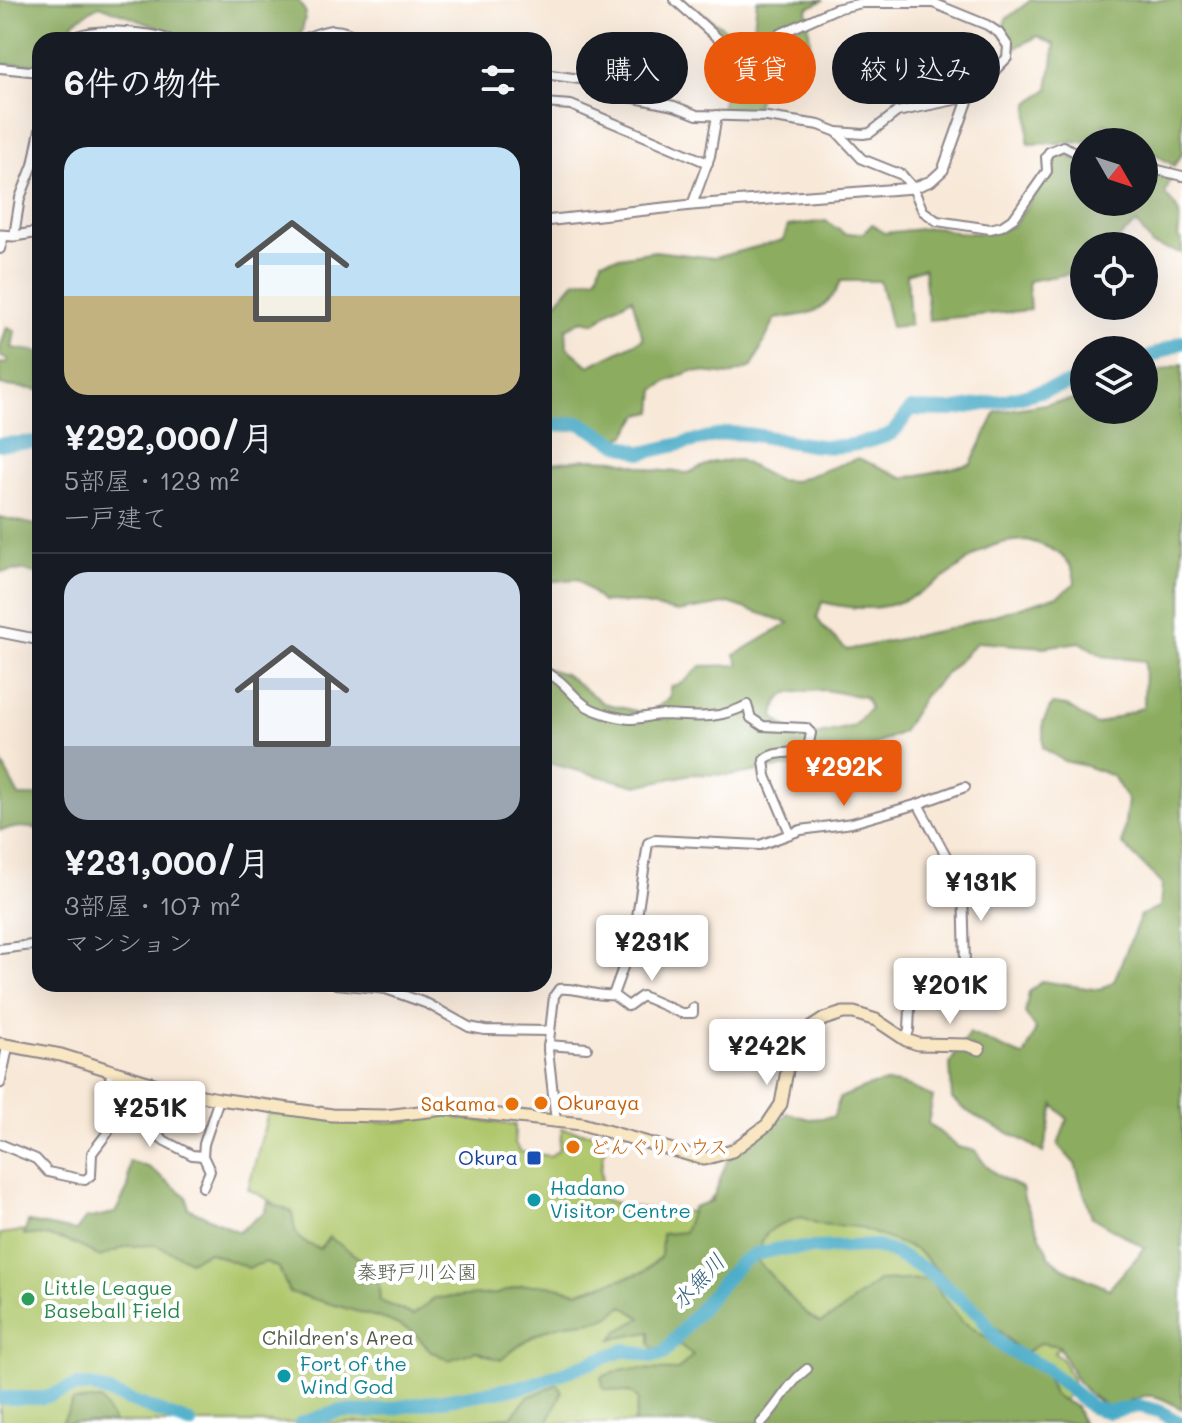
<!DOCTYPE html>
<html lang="ja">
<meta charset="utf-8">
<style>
body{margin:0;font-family:Mali,"Klee One",sans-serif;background:#20242c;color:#f1f3f6;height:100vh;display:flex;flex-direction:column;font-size:30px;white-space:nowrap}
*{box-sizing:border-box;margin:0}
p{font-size:26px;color:#9ea1a6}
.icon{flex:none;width:44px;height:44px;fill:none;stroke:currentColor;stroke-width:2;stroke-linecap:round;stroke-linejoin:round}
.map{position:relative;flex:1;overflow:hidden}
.sheet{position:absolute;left:32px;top:32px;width:520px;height:960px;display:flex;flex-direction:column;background:#171b24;border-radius:24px;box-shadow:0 8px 32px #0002}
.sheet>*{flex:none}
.hud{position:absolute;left:576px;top:32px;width:486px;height:72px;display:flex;gap:16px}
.needle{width:52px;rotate:129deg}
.buttons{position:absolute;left:1070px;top:128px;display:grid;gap:16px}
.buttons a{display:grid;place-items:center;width:88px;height:88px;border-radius:50%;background:#171b24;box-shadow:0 8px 32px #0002;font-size:40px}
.price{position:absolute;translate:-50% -68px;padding:0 18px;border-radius:8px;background:#fff;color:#222;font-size:26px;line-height:52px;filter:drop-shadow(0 2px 4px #0008)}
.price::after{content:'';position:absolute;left:50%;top:48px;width:24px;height:18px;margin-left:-12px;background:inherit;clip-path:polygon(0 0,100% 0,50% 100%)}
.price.current{background:#ea580c;color:#fff}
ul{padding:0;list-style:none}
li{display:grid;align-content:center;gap:16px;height:424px;padding:0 32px}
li+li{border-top:2px solid #363941}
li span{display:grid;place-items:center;height:248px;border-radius:24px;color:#555}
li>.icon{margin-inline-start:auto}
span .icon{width:144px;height:144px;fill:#fffc;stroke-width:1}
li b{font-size:34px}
h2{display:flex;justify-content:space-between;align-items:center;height:96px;padding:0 32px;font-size:34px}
.chip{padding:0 28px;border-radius:36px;background:#171b24;box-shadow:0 8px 32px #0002;font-size:28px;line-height:72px}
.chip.current{background:#ea580c;color:#fff}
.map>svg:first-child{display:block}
</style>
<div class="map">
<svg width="1182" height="1423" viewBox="0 0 1182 1423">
<rect width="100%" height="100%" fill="#fff"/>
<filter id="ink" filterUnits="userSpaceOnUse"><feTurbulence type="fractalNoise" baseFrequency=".0125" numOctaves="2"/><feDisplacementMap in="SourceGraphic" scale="16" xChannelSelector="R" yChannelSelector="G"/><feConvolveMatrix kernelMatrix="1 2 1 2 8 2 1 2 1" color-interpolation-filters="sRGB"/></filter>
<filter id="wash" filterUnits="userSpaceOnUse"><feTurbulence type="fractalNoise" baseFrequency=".006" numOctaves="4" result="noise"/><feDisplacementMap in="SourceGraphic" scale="32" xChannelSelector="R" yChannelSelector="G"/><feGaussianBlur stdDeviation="1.8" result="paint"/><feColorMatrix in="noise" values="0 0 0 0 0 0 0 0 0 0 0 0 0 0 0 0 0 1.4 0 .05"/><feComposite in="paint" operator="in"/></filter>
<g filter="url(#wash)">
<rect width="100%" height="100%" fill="#f8e8d7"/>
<!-- green -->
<path fill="#b0c86d" stroke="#697554" stroke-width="2" d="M268 1113C316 1119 362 1125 410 1121L411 1118 457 1113V1118L515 1125V1144L521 1152 551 1156 559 1149 562 1129 601 1135 607 1138 601 1168 602 1199 629 1207 688 1212C714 1209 728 1170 741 1149L1016 1232 1100 1301 1054 1353 1062 1359 1074 1383 1062 1404 754 1423H0V1234L22 1231 70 1235 210 1224 255 1237 274 1203 248 1189Z"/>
<!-- forest -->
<g fill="#8cac60" stroke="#57674e" stroke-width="2" fill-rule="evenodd">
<polygon points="0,0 298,0 306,13 301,35 287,40 189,40 100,5 75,21 64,40 40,40 40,63 0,65"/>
<polygon points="757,0 824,0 807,8 811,52 765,73 756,108 721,110 725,89 708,86 719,47 726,44 698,16 696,9 737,37 754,27"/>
<polygon points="1031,0 1182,0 1182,154 1174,166 1144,147 1144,142 1135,142 1106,123 1085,142 1028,144 1029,103 1048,89 1055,45 1038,36 1013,49 1001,33 1006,19"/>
<path d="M1063 154 1077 160 1084 159V202H1144V168L1153 174 1171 177 1165 195C1182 210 1181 217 1178 238L1182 240V253L1152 245 1137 223 1109 246H1084V269L1079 272 1028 281 1030 310 929 320 924 268 907 274 910 325 891 327 880 281H841C825 316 810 313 775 319L752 367 730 375 692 371 668 381 655 390 653 412 639 415 626 435 607 443 598 440 594 425 588 421 577 429 565 431 544 413V397L551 392 544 384V317L574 282 597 277 602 260 655 251 714 258 783 240 788 226 826 221 845 234 864 233 872 224 884 233 938 227 957 233H994L1014 225 1052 169 1050 162 1053 158ZM632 298 643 339 589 366 567 347 566 329 583 320 595 323 612 309Z"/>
<polygon points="7,327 15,331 12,348 40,352 40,390 0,385 0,363 7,364 8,359 0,357 0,348"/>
<path d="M1182 364V1409C1150 1391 1146 1392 1114 1409 1080 1394 1075 1378 1059 1346L1041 1343 1023 1354 917 1250 858 1227 818 1224 802 1217C773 1227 760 1229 758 1262 778 1281 797 1310 820 1323L841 1311 878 1281 929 1279 962 1321 1022 1362 1046 1374 1055 1396 1076 1407 1082 1423H631L635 1421 638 1399 632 1393 604 1389 601 1377 624 1369 678 1370 693 1355 680 1345 654 1349 650 1344V1332L612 1339 618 1331 641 1318 623 1306C598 1329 584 1318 554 1327 533 1334 518 1346 501 1360L476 1351 449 1360 431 1351 412 1331 387 1320 289 1292 279 1268 266 1262 248 1268 208 1252 190 1261 156 1245 127 1246 100 1257C74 1242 54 1234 24 1235L28 1222 76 1231 85 1219 115 1213 128 1188 129 1161 150 1168 187 1197 188 1208 239 1232 264 1212 268 1202 292 1212C296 1238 295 1240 320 1249L329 1237 378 1271 380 1301 413 1315 435 1298 497 1294 523 1285H548L578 1292 644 1272 661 1256 662 1234 684 1232 693 1207 712 1201 727 1161 788 1113 809 1119 833 1117 840 1098C883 1079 889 1077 933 1097L928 1123 958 1147 976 1151C986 1170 1003 1180 1022 1188L1024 1199 1049 1256 1063 1268 1109 1289 1145 1248 1092 1217 1075 1164 1058 1145 1067 1119 1054 1105 1043 1153C1014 1131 978 1124 952 1099L950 1063 969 1033 1024 1057 1036 1029 1025 1013 1029 992 1042 981 1100 990 1114 981 1141 915 1160 907 1162 884 1122 844 1128 801 1113 776 1086 766 1064 761 1043 748V722L1052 704 1067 706 1096 725 1144 707 1145 661 1103 656 1080 642 1044 647 977 642 924 696 902 732 829 766 782 767 735 775 691 774 637 786 544 762V668L565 674 603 703 648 714 670 698V687L684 682 701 666 739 665 735 655 789 623 729 603 678 612 635 603 602 602 578 579 544 582V464L586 459 616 460 654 470 688 473 713 462 739 460 777 480 795 481 858 458 905 478 971 464 996 412 1084 398V410H1144V376ZM1026 540C1049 546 1074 556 1075 583L1060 595 952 628 847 650 824 628 817 618 822 602C880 617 907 604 954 571 968 561 979 550 995 545 1005 541 1016 541 1026 540ZM824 690 865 697 870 708 854 726 811 736 789 731 774 717 777 702 787 693Z"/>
<polygon points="0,517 40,526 40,575 23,570 0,572"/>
<polygon points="0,760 19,796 40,796 40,829 21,827 0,830"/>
<polygon points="558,1384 562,1393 547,1423 445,1423 511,1417 528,1397"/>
<polygon points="101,1400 114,1423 62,1423 73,1401"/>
</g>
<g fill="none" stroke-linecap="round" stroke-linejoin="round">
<!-- river -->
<g stroke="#48abc7" stroke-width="14">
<polyline points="1144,360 1182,342"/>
<path d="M544 426 580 423 618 444 642 453 728 433C779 433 816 457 869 441 876 439 886 437 892 433 899 427 905 416 911 409L950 410 1002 401 1084 380"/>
<polyline points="0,444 40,442"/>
<polyline points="0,1398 42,1398 76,1386 91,1386 190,1423"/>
<polyline points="301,1423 340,1411 370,1412 527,1386 625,1350 650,1356 663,1354 722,1283 741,1262 756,1254 779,1249 875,1246 892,1252 926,1270 980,1315 998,1342 1008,1350 1045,1368 1091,1407 1109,1412 1139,1406 1159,1411 1180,1423"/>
</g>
</g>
</g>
<g filter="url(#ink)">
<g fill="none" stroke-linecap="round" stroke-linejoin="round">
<!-- minor casing -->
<g stroke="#8d8589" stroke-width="12">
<g id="minor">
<polyline points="675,0 724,44 738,49 751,47 835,9 862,3 933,3 987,25 999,33 1008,46 1007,58 969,97 897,112 870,133 863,134 837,132"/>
<path d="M72 40C85 25 152 32 170 40"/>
<path d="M300 40C324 31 337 23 360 40"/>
<polyline points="0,68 40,72"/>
<polyline points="544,74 580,79 625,96 674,106 697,115 767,117 819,125 837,132 862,159 902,175 913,188 923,211 937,221 990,229 1002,226 1014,218 1047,171 1046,157 1049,152 1063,146 1077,153 1084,152"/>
<polyline points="544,103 571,105 708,163"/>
<polyline points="1144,163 1154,169 1182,176"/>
<polyline points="692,205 710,156 717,115"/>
<polyline points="14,236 20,198 33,165 40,130"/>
<polyline points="0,249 4,236"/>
<path d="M544 672C563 678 572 697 588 707 599 713 618 718 630 719 641 719 651 715 662 715 695 716 716 721 747 705L751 718 763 726 806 728 811 733 808 748C795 756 775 749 764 760L766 776 790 833"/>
<polyline points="918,804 965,787"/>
<polyline points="0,949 40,944"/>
<polyline points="336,984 386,989 428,1004 469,1027 485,1030 549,1031"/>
<path d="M613 995 634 937 648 843 655 840 760 845 801 830 852 823 918 804 963 887 965 963C949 970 930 960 912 965L909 1030 906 1040"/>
<polyline points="548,1045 587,1048"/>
<polyline points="112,1071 107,1091 120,1121 125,1125 143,1124 165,1141 192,1155 203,1156"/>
<path d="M556 1121 548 1050 554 996 559 989C578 987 595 997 613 995L628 1006 642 996 681 1013H693V1008"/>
<polyline points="0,1144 36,1159 48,1172 85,1180 91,1175 92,1153 108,1132 114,1110"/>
<polyline points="203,1187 210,1171 203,1156 204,1144 219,1099"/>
<path d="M761 1423C778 1406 788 1383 807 1369"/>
</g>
</g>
<!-- tertiary casing -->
<g stroke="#8d8589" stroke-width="13">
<g id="tertiary">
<polyline points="544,221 692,205 913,188 931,181 943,170 969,97"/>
<polyline points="0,235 14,236 40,232"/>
<polyline points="0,632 40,640"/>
<polyline points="0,1083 8,1045"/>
</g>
</g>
<!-- secondary casing -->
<g stroke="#8d8589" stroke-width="15">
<polyline id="secondary" points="0,1044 61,1055 176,1091 219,1099 332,1115 385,1116 445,1109 582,1124 704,1159 732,1151 767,1125 781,1104 788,1065 793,1049 807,1030 824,1019 843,1013 854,1013 876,1020 906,1040 918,1044 967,1045 979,1049"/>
</g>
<!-- minor -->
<use href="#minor" stroke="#fff" stroke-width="8"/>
<!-- tertiary -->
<use href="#tertiary" stroke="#fff" stroke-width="9"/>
<!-- secondary -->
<use href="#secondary" stroke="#f9e7c3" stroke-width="11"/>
</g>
</g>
<!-- markers -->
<g fill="#e8710a" stroke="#fff" stroke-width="3">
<circle cx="541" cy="1103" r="8"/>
<circle cx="512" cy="1104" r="8"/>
<circle cx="573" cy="1147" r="8"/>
</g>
<rect fill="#1a4fb4" stroke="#fff" stroke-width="3" x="526" y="1150" width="16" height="16" rx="4"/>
<g fill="#0f9aa8" stroke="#fff" stroke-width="3">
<circle cx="534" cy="1200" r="8"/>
<circle cx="284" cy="1376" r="8"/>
</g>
<circle fill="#2e9e5b" stroke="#fff" stroke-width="3" cx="28" cy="1299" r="8"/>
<g text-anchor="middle" stroke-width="8" stroke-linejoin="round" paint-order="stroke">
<!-- food labels -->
<g font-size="20" fill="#c56008" stroke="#fff" text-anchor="start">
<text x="557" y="1110">Okuraya</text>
<text x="496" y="1111" text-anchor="end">Sakama</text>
<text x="589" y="1154">どんぐりハウス</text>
</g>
<!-- transit labels -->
<g font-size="20" fill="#164399" stroke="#fff" text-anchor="end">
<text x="518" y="1165">Okura</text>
</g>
<!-- culture labels -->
<g font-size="20" fill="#0d838f" stroke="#fff" text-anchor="start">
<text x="550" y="1195">Hadano<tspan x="550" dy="23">Visitor Centre</tspan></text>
<text x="300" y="1371">Fort of the<tspan x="300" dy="23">Wind God</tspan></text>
</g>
<!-- park labels -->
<g font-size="20" fill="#545c4c" stroke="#fff">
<text x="417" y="1279">秦野戸川公園</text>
<text x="338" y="1345">Children's Area</text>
</g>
<!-- leisure labels -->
<g font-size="20" fill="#27864d" stroke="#fff" text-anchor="start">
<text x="44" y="1295">Little League<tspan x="44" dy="23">Baseball Field</tspan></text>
</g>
<!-- water labels -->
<g font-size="22" font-style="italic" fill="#33607a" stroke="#fff">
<text transform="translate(698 1281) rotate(-47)" y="8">水無川</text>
</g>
</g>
</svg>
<div class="buttons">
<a><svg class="needle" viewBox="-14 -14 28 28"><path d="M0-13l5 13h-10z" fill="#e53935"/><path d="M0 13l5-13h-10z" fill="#9ea1a6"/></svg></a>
<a><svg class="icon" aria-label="locate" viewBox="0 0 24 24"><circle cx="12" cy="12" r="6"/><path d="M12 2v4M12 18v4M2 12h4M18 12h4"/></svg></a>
<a><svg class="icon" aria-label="layers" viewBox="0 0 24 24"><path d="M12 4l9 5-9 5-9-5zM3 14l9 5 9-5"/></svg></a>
</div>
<b class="price current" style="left:844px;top:808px">¥292K</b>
<b class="price" style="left:981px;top:923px">¥131K</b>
<b class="price" style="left:652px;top:983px">¥231K</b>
<b class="price" style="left:950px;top:1026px">¥201K</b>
<b class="price" style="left:767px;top:1087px">¥242K</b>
<b class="price" style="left:150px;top:1149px">¥251K</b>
<div class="hud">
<a class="chip">購入</a>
<a class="chip current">賃貸</a>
<a class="chip">絞り込み</a>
</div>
<section class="sheet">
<h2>6件の物件<svg class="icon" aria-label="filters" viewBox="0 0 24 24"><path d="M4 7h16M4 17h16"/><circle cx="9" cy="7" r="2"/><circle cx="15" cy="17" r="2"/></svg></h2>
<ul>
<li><span style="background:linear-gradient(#bfe0f5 60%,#c2b280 0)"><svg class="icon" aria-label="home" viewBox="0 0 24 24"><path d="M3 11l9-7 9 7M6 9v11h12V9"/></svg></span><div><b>¥292,000/月</b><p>5部屋 · 123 m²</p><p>一戸建て</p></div></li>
<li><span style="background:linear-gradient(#c9d6e8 70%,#9aa5b1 0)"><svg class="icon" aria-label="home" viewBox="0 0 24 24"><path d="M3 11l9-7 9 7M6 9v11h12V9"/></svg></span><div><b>¥231,000/月</b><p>3部屋 · 107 m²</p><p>マンション</p></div></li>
</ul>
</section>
</div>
